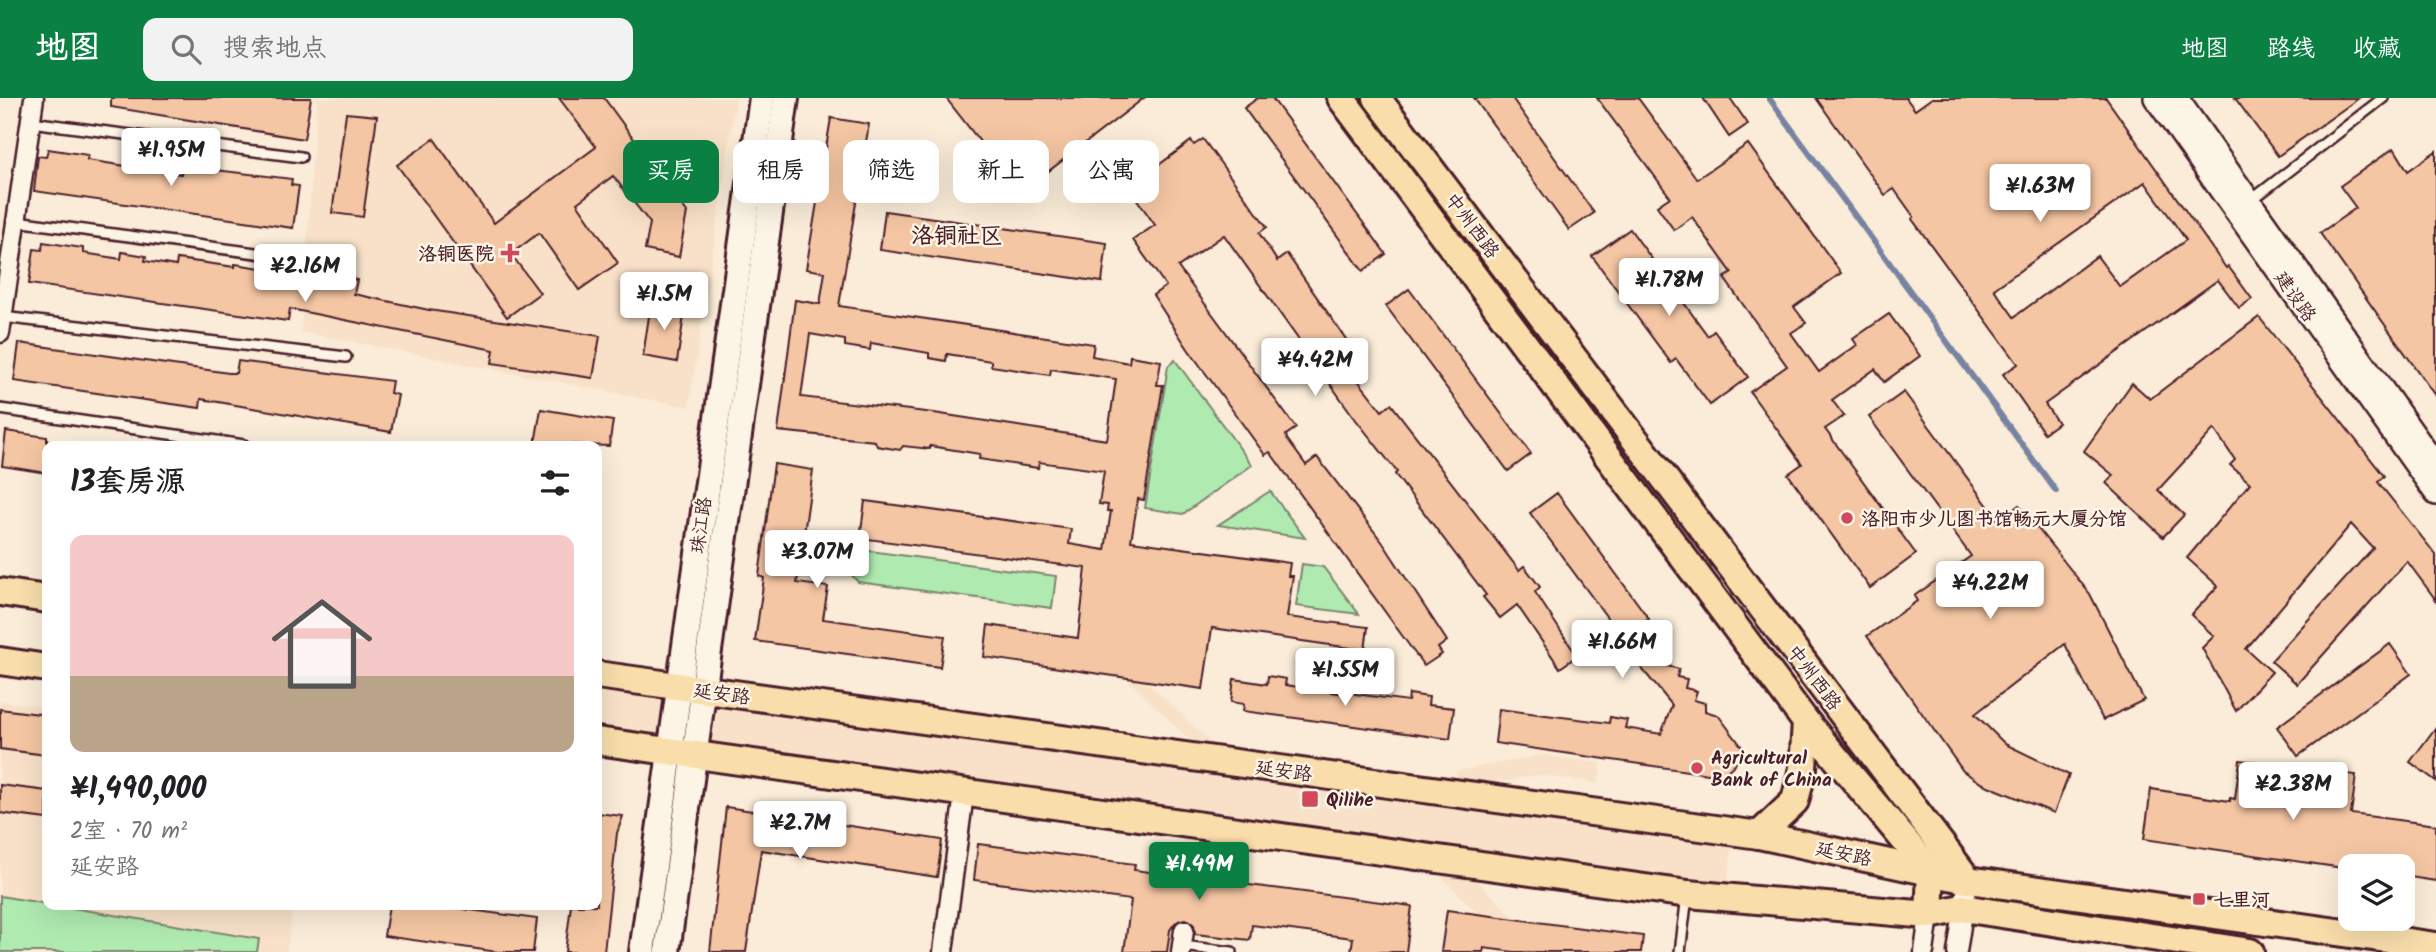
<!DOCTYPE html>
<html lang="zh">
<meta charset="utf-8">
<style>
body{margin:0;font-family:Kalam,"LXGW WenKai TC",sans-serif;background:#f2f2f2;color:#202124;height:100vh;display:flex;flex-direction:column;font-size:26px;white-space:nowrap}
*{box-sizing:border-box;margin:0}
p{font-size:23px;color:#757577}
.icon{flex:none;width:38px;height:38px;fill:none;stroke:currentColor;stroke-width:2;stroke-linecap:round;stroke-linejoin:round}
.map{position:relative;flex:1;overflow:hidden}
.panel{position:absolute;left:42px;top:343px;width:560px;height:469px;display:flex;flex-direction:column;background:#fff;border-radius:14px;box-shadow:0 7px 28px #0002}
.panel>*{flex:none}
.banner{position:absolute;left:623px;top:42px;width:665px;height:63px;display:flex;gap:14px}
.fabs{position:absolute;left:2338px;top:756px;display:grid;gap:14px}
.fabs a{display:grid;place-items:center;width:77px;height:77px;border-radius:14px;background:#fff;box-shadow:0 7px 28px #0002;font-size:35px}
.price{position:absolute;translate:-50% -60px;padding:0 16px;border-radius:7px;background:#fff;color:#222;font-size:23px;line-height:46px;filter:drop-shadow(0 2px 4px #0008)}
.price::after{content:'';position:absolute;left:50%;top:42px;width:21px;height:16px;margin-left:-10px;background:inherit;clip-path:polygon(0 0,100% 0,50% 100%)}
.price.current{background:#0b8043;color:#fff}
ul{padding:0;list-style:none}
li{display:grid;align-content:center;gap:14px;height:371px;padding:0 28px}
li+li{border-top:2px solid #e0e0e0}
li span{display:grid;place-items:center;height:217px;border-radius:14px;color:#555}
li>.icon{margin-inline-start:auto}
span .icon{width:126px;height:126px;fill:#fffc;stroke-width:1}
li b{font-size:30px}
h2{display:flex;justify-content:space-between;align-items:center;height:84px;padding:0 28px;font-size:30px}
.chip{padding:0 24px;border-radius:14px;background:#fff;box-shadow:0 7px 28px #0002;font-size:24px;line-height:63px}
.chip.current{background:#0b8043;color:#fff}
header{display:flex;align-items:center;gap:42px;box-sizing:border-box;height:98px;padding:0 35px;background:#0b8043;color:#fff}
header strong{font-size:33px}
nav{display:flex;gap:38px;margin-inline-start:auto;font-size:24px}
.search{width:490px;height:63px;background:#f2f2f2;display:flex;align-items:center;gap:18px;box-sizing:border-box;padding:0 24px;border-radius:14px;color:#757577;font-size:26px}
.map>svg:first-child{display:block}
</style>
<header>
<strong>地图</strong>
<div class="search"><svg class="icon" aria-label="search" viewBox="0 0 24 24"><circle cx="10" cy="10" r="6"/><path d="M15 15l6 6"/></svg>搜索地点</div>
<nav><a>地图</a><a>路线</a><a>收藏</a></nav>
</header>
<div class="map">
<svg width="2436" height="854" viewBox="0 0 2436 854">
<rect width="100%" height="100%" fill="#faecd8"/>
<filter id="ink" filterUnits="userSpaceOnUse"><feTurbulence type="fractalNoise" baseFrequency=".0143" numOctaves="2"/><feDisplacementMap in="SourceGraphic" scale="14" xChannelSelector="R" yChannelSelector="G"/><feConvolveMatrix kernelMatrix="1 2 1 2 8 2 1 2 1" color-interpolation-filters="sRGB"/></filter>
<g filter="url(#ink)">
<!-- built -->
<g fill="#f8e1c8">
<polygon points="317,0 736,0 689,309 301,234"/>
<polygon points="1128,565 1217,651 1454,696 1457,673 1542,657 1601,665 1598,685 1537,677 1478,688 1734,735 1726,796 1468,774 1517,823 1499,836 1442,779 1445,758 597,642 597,581 1196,648 1122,576"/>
<polygon points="0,603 47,609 47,807 292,807 287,854 0,854"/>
</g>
<!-- green -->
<g fill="#afeab0" stroke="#7c846e" stroke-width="2">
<polygon points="1175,262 1252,367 1183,416 1145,410 1168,268"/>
<polygon points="1270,393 1305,440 1218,427"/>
<polygon points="825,447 1056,478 1052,510 858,484"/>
<polygon points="1302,466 1323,469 1359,516 1296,508"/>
<polygon points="0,798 259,841 257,854 0,854"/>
</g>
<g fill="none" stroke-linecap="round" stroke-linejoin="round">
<!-- stream -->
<polyline stroke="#7883a2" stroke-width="6" points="1769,0 2056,393"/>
</g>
<!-- building -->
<g fill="#f4c6a3" stroke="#4a1f2b" stroke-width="2" fill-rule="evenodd">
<polygon points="111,0 311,0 304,41 111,9"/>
<polygon points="559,0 604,0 687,114 679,159 645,152 650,125 613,78 577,105 618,165 579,192 539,135 511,156 540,195 507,219 397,67 434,41 494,125 596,49"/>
<polygon points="946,0 1144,0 1020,95"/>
<polygon points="1258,0 1272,0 1386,156 1363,173 1244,10"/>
<polygon points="1474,0 1512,0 1594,115 1569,132"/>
<polygon points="1597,0 1638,0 1697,81 1748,46 1841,175 1794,209 1806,225 1791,235 1819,274 1857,247 1853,241 1889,216 1920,258 1884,284 1875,271 1832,302 1844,318 1825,331 1916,456 1870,490 1788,376 1802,366 1750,294 1787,268 1724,180 1732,175 1692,119 1674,132 1657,108 1670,99"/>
<polygon points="1703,0 1730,0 1748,26 1729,39"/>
<path d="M1816 0H1906L1915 12 1932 0H2106L2226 170 2228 168 2252 201 2239 210 2218 182 2045 306 2058 325 2044 335 2003 276 2018 266 1912 121 1914 119 1894 91 1885 97ZM2145 84 2186 142 2120 189 2097 158 2014 219 1994 191Z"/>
<polygon points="2235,0 2359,0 2278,58"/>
<polygon points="346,15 377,18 363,119 332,115"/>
<path d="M831 20 869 26 839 208 1094 246 1092 258 1129 265 1130 258 1161 263 1157 287H1163L1144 402 1138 401 1131 443 1290 465 1288 478H1293L1287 519 1368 529 1365 552 1212 530 1203 591 984 559 988 527 1078 540 1086 470 860 440 865 403 1071 431 1069 446 1105 452 1111 413H1107L1108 407 1099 406 1104 373 1039 364 1038 370 979 361 980 356 930 348V351L903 348 900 352 877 348 875 343 778 333 795 202 820 206 825 174 806 171ZM810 236 845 242V248L870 252 871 245 929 255V260L946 263 947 256 991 263V268L1050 277 1051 271 1116 281 1107 342 934 315 801 299Z"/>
<polygon points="1203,41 1267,129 1259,135 1277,163 1287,156 1368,273 1357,281 1382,313 1391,306 1519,472 1524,468 1540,489 1535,494 1577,558 1560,570 1517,507 1500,520 1483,499 1486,497 1395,376 1397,374 1353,318 1224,137 1178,169 1296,330 1286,337 1287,341 1306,367 1317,359 1383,445 1447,543 1438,550 1442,556 1424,568 1270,354 1265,357 1188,251 1153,197 1166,188 1133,142 1155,127 1119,76 1139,62 1148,75 1191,43 1194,47"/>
<polygon points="2394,50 2408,73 2436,53 2436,299 2320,135 2356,110 2340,88"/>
<polygon points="48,51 88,57 87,62 126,68 127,62 151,65 150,71 181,76 182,68 292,81 291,87 299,88 293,130 34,93 38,58 46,59"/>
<polygon points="885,113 1107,145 1102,184 880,152"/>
<polygon points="1630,131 1708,238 1714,233 1748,279 1710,307 1676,261 1671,265 1592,158"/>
<polygon points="43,144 83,150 83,155 121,161 122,154 146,158 145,163 176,168 177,161 235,169 235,166 287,174 286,179 318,183 319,175 357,182 354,196 429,212 600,238 593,280 492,265 494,252 290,211 288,223 29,186 34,151 42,152"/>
<polygon points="1409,191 1531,356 1508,373 1386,208"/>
<polygon points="651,205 685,211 677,264 643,258"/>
<polygon points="2259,219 2384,378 2378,384 2436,457 2436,502 2407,463 2297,586 2271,563 2373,450 2351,426 2246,551 2272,574 2236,613 2202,550 2214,538 2191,517 2218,488 2187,460 2250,385 2230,367 2235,362 2214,331 2158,392 2184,417 2163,439 2106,385 2113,377 2084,353 2132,285 2150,301"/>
<polygon points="19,245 229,275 236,275 238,263 392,283 390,295 398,297 391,334 201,301 200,310 14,283"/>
<polygon points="1904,294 1999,423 2019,407 2090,496 2144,602 2103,622 2065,546 1975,616 2005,646 2069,677 2054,715 1981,685 1963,673 1867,538 1917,503 1914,498 1971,458 1869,319"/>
<polygon points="541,311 613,323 609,348 535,345"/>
<polygon points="6,333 47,339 47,375 2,368"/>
<polygon points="774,366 813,372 797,485 828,489 823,521 945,538 940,569 755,543 764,480 759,478"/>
<polygon points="1557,395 1649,521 1626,538 1662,547 1660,555 1670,557 1667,568 1679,571 1677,579 1687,581 1685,590 1697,593 1694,602 1705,605 1705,613 1718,617 1742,649 1736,665 1722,678 1495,645 1499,611 1609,625 1610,619 1627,622 1625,630 1661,636 1672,607 1628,554 1631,552 1530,415"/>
<polygon points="2390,546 2411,576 2298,658 2277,629"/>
<polygon points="1268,578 1286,581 1285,587 1339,595 1340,587 1356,589 1355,596 1408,603 1409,596 1429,599 1428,607 1454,610 1450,641 1243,613 1244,606 1231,604 1234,581 1267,586"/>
<polygon points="0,611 47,617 47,657 0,651"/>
<polygon points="2436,629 2436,683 2410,664"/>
<polygon points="2240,662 2356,677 2351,716 2436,727 2436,783 2403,778 2403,768 2350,768 2350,771 2144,741 2151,691 2230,703 2230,700 2235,701"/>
<polygon points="0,687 47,693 47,721 0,715"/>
<polygon points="726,709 942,742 937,779 761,752 746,854 710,854"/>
<polygon points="597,715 623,718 617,735 604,854 565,854 571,807 597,807"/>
<polygon points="978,746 1135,766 1134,772 1412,808 1406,854 1351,854 1353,840 1252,827 1250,842 1195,836 1194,827 1185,821 1175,825 1170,832 1167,854 1124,854 1131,802 974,782"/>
<polygon points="389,807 434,807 537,821 533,854 498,854 384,838"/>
<polygon points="1447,812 1643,838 1641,854 1514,854 1484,850 1483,854 1441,854"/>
</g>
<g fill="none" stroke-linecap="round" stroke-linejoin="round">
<!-- service casing -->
<g stroke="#4a1f2b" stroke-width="14">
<g id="service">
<polyline points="31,24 301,59"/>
<polyline points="2249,104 2383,0"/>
<polyline points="16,123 286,159"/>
<polyline points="2,219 346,259"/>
<polyline points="0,311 244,347"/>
<polyline points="1182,848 1232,854"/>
<polyline points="1680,854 1687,798"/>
</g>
</g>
<!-- minor casing -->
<g stroke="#4a1f2b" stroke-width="23">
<g id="minor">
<polyline points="0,235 34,0"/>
<polyline points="943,854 964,696"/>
<polyline points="1181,854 1184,832"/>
<polyline points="1924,854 1929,817"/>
<polyline points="1957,854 1968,782"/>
</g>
</g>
<!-- tertiary casing -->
<g stroke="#4a1f2b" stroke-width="26">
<g id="tertiary">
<polyline points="2155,0 2436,396"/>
<polyline points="2177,0 2436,367"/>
</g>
</g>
<!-- secondary casing -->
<g stroke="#4a1f2b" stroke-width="30">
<g id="secondary">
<polyline points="642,854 762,0"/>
<polyline points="667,854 786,0"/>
</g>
</g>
<!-- primary casing -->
<g stroke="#4a1f2b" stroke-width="32">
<g id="primary">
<polyline points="1341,0 1806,624 1931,774 1929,817"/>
<polyline points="1377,0 1968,782"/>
<polyline points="0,494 47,501"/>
<polyline points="0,563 47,570"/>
<polyline points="597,577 1759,737 1968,782 2436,848"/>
<polyline points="597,643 1688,796 1929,817 1962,810 2250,854"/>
<polyline points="1759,737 1795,703 1803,670 1806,624"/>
</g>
</g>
<!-- service -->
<use href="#service" stroke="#fcf5e5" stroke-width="9"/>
<!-- minor -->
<use href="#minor" stroke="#fcf5e5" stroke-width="18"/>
<!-- tertiary -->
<use href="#tertiary" stroke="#fcf5e5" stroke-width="21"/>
<!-- secondary -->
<use href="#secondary" stroke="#fcf5e5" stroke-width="24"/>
<!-- primary -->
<use href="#primary" stroke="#f9deab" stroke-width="26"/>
</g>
</g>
<!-- markers -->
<g fill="#d1495b" stroke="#fcf5e5" stroke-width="2.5">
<path d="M506.5 144.5h7v7h7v7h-7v7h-7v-7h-7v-7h7z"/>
<circle cx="1847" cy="420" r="7"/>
<circle cx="1697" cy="670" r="7"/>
<rect x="1301" y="692" width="18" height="18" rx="3.5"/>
<rect x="2192" y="794" width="14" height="14" rx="3.5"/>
</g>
<g text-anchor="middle" stroke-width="5" stroke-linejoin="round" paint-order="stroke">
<!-- street labels -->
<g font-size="19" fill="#4a1f2b" stroke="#fcf5e5">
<text transform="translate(1473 127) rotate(53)" y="7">中州西路</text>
<text transform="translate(2296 198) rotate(55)" y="7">建设路</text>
<text transform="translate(700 427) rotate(-82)" y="7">珠江路</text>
<text transform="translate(1815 579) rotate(53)" y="7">中州西路</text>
<text transform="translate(722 595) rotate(8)" y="7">延安路</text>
<text transform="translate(1284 672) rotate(8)" y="7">延安路</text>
<text transform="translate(1844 755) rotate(12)" y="7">延安路</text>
</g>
<!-- poi labels -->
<g font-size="19" font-weight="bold" fill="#4a1f2b" stroke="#fcf5e5" text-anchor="start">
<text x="494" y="162" text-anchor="end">洛铜医院</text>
<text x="1861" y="427">洛阳市少儿图书馆畅元大厦分馆</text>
<text x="1711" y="666">Agricultural<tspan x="1711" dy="22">Bank of China</tspan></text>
<text x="1326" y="708">Qilihe</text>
<text x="2213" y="808">七里河</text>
</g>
<!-- quarter labels -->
<g font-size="23" font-weight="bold" fill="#4a1f2b" stroke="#fcf5e5">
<text x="957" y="145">洛铜社区</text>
</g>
</g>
</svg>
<div class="fabs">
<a><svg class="icon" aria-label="layers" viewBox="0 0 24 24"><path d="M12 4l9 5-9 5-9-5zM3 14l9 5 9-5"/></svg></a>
</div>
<b class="price" style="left:171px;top:90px">¥1.95M</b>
<b class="price" style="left:2040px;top:126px">¥1.63M</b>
<b class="price" style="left:305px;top:206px">¥2.16M</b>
<b class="price" style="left:1669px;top:220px">¥1.78M</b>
<b class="price" style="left:664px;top:234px">¥1.5M</b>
<b class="price" style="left:1315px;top:300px">¥4.42M</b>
<b class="price" style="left:817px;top:492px">¥3.07M</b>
<b class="price" style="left:1990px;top:523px">¥4.22M</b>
<b class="price" style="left:1622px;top:582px">¥1.66M</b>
<b class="price" style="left:1345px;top:610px">¥1.55M</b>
<b class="price" style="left:2293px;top:724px">¥2.38M</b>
<b class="price" style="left:800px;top:763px">¥2.7M</b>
<b class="price current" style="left:1199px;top:804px">¥1.49M</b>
<div class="banner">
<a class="chip current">买房</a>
<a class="chip">租房</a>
<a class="chip">筛选</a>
<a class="chip">新上</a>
<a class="chip">公寓</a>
</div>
<section class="panel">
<h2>13套房源<svg class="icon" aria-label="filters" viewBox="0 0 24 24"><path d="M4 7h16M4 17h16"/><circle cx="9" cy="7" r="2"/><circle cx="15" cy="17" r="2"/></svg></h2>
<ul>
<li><span style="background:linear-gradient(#f6c9c9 65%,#b9a48a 0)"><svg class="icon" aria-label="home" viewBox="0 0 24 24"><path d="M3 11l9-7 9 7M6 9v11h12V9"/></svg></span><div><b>¥1,490,000</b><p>2室 · 70 m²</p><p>延安路</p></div></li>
</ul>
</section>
</div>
